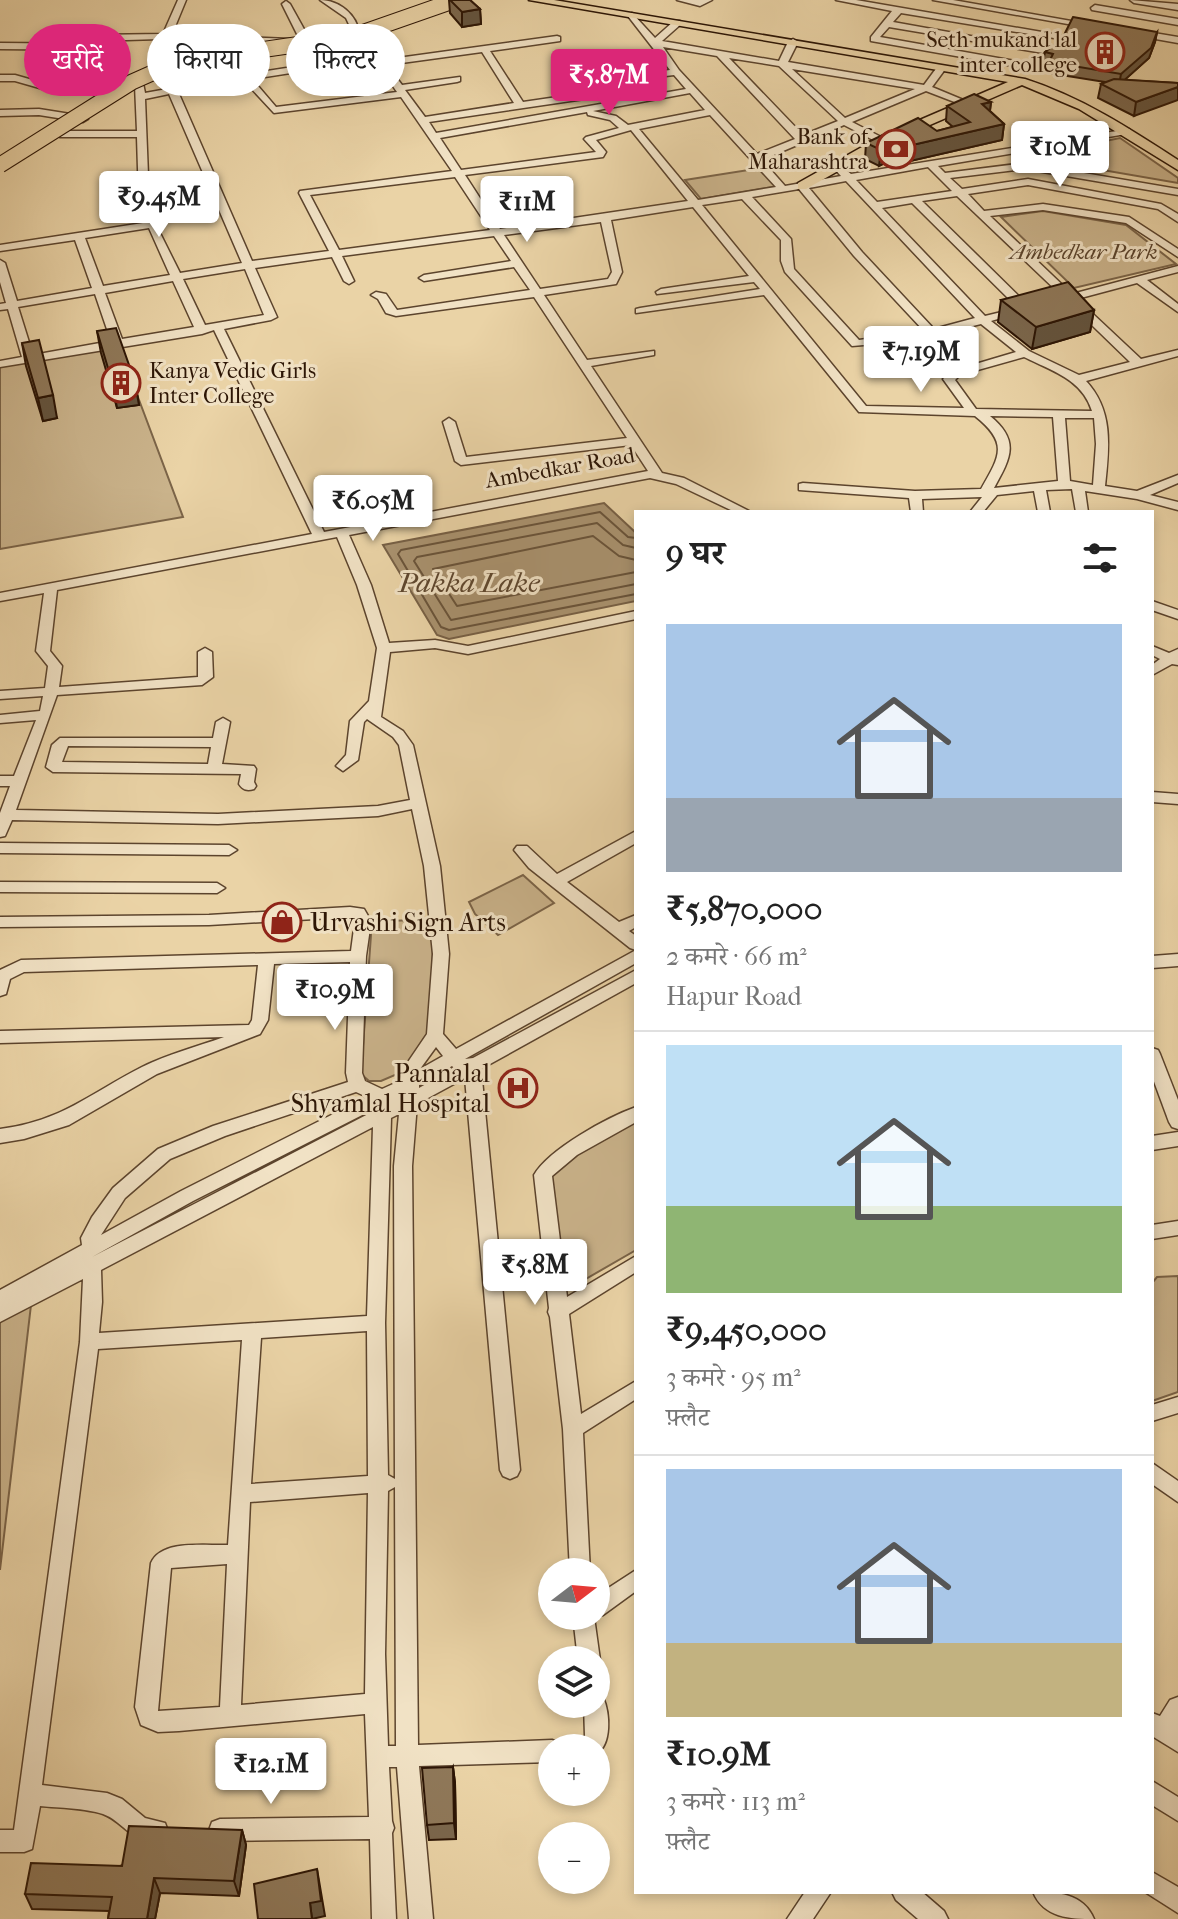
<!DOCTYPE html>
<html lang="hi">
<meta charset="utf-8">
<style>
body{margin:0;font-family:"IM FELL French Canon","Noto Serif Devanagari",serif;background:#f6f6f6;color:#222;height:100vh;display:flex;flex-direction:column;font-size:30px;white-space:nowrap}
*{box-sizing:border-box;margin:0}
p{font-size:26px;color:#767676}
.icon{flex:none;width:44px;height:44px;fill:none;stroke:currentColor;stroke-width:2;stroke-linecap:round;stroke-linejoin:round}
.map{position:relative;flex:1;overflow:hidden}
.drawer{position:absolute;left:634px;top:510px;width:520px;height:1384px;display:flex;flex-direction:column;background:#fff;border-radius:0px;box-shadow:0 4px 12px #0003}
.drawer>*{flex:none}
.top-card{position:absolute;left:24px;top:24px;width:490px;height:72px;display:flex;gap:16px}
.needle{width:52px;rotate:74deg}
.buttons{position:absolute;left:538px;top:1558px;display:grid;gap:16px}
.buttons a{display:grid;place-items:center;width:72px;height:72px;border-radius:50%;background:#fff;box-shadow:0 4px 12px #0003;font-size:40px}
.price{position:absolute;translate:-50% -68px;padding:0 18px;border-radius:8px;background:#fff;color:#222;font-size:26px;line-height:52px;filter:drop-shadow(0 2px 4px #0008)}
.price::after{content:'';position:absolute;left:50%;top:48px;width:24px;height:18px;margin-left:-12px;background:inherit;clip-path:polygon(0 0,100% 0,50% 100%)}
.price.on{background:#db2777;color:#fff}
ul{padding:0;list-style:none}
li{display:grid;align-content:center;gap:16px;height:424px;padding:0 32px}
li+li{border-top:2px solid #e0e0e0}
li span{display:grid;place-items:center;height:248px;border-radius:0px;color:#555}
li>.icon{margin-inline-start:auto}
span .icon{width:144px;height:144px;fill:#fffc;stroke-width:1}
li b{font-size:34px}
h2{display:flex;justify-content:space-between;align-items:center;height:96px;padding:0 32px;font-size:34px}
.chip{padding:0 28px;border-radius:36px;background:#fff;box-shadow:0 4px 12px #0003;font-size:28px;line-height:72px}
.chip.on{background:#db2777;color:#fff}
.map>svg:first-child{display:block}
</style>
<div class="map">
<svg width="1178" height="1919" viewBox="0 0 1178 1919">
<rect width="100%" height="100%" fill="#ead3a6"/>
<filter id="stains"><feTurbulence type="fractalNoise" baseFrequency=".0025" numOctaves="4"/><feColorMatrix values="0 0 0 0 .2 0 0 0 0 .09 0 0 0 0 .02 0 0 0 .5 -.17"/></filter>
<radialGradient id="worn" r=".72"><stop offset=".6" stop-color="#630" stop-opacity="0"/><stop offset="1" stop-color="#630" stop-opacity=".3"/></radialGradient>
<!-- green -->
<g fill="#cab38b" stroke="#7b6448" stroke-width="2">
<polygon points="1120,138 1178,178 1178,183 1027,157"/>
<polygon points="761,168 778,186 701,199 685,180"/>
<polygon points="1043,211 1126,225 1176,264 1074,288 1001,217"/>
<polygon points="118,344 183,517 0,549 0,364"/>
<polygon points="523,875 554,903 498,935 475,914 469,902"/>
<polygon points="434,920 430,1029 402,1072 381,1081 369,1081 361,1074 372,921"/>
<polygon points="636,1120 636,1250 565,1291 549,1171"/>
<polygon points="1178,1276 1178,1392 1152,1401 1152,1283 1157,1277"/>
<polygon points="31,1305 0,1570 0,1320"/>
</g>
<!-- water -->
<polygon fill="#a9926f" stroke="#776045" stroke-width="2" points="604,503 636,533 636,601 449,639 437,635 383,545"/>
<g fill="none" stroke-linecap="round" stroke-linejoin="round">
<!-- shore -->
<g stroke="#6a543a" stroke-width="2">
<polyline points="636,538 628,537 600,512 401,550 398,554 441,627 449,630 636,594"/>
<polyline points="636,548 623,545 597,523 417,557 414,561 451,620 636,584"/>
<polyline points="636,560 619,556 593,536 433,569 457,606 636,572"/>
</g>
<!-- minor casing -->
<g stroke="#5c442d" stroke-width="3">
<g id="minor">
<polygon points="178,0 186,0 172,34 290,39 295,42 290,45 201,39 169,39 165,48 162,49 157,46 160,39 93,41 88,38 93,35 163,34"/>
<path d="M320 0C339 0 357 15 359 33H353L346 18Z"/>
<polygon points="677,0 712,0 700,6"/>
<polygon points="836,0 856,0 1065,36 1060,39 901,13 893,22 1054,51 1049,54 889,27 880,37 1038,65 1040,67 1035,70 871,41 871,37 892,11"/>
<polygon points="933,0 953,0 1094,25 1090,28"/>
<polygon points="1130,0 1178,4 1178,10 1134,3"/>
<polygon points="286,1 290,4 310,40 308,42 300,40 282,4"/>
<polygon points="1095,5 1178,19 1178,25 1092,10 1091,8"/>
<path d="M632 13 655 38 674 21H680V25L662 41 779 61 788 42 793 39 798 42 788 62 924 85 938 66H944L946 68 932 87 973 104 965 106 926 91 852 122 885 139V143H879L844 125 762 160 785 186 841 176 831 165 836 162 851 174 1129 129 1131 131 1126 134 938 166 945 173 1025 163 1178 189V195L1025 169 950 178 962 189 1028 179 1161 204 1178 214V222L1158 209 1028 185 968 194 984 211 1043 204 1129 217 1178 249V257L1126 223 1043 210 990 216 1072 294 1178 266V272L1147 280 1178 304V312L1137 283 1077 299 1141 359 1178 350V356L1086 381C1114 411 1109 448 1105 486L1137 491 1178 475V483L1150 495 1178 502V510L1137 499 1085 491 1088 512H1076L1072 489 1046 490 1050 512H1038L1034 491 997 495 983 512H970L982 497 922 499 923 512H911L909 498 799 490V484L803 483 915 491 981 489C1000 456 1009 443 975 416L859 412 764 295 636 313V309L640 308 760 289 754 282 657 294 656 292 661 289 749 276 693 207 611 220 622 272 616 284 544 295 587 360 654 351V355L591 366 662 473 684 478 751 512H735L676 484 650 478 349 535 371 585 389 643 435 640 468 646 636 611V619L468 654 435 648 390 652 381 717 403 731 413 745 440 866 449 954 443 1034 456 1049 636 950V963L465 1059 473 1058 636 970V983L481 1069 520 1470 517 1476 510 1479 503 1476 500 1470 465 1078 417 1104 412 1166 418 1745 552 1740 560 1743 562 1748H552V1762L419 1766 433 1919H409L397 1767H389L392 1821 394 1828 392 1833 396 1919H372L370 1839 220 1841 212 1838 209 1830 212 1822 220 1819 369 1817 365 1714 179 1731 158 1732 141 1725 135 1707 151 1563C162 1539 205 1546 228 1545L242 1340 98 1349 42 1785 107 1793 122 1799 145 1818 165 1823 168 1831 165 1839C135 1851 126 1822 103 1814 84 1808 60 1808 40 1806L32 1849 24 1852H0V1830H14L80 1342 83 1279 0 1322V1290L82 1245 81 1238 92 1217 113 1188 158 1149 213 1126 348 1082 346 1073 350 962 274 964 268 1020 260 1034 157 1074 69 1125 24 1139 0 1143V1129C62 1121 89 1094 142 1067 168 1054 196 1047 224 1037L0 1043V1031L249 1025 252 1020 258 965 24 972 10 979 6 994 0 996V970L21 960 351 951 355 921 350 917 209 925 0 927V917L209 915 350 907 364 909 371 921 366 956 362 1073 365 1081 382 1089 393 1084 427 1034 433 954 424 866 412 809 378 816 218 824 12 820 5 836 0 837V813L10 786H0V776H14L36 720 0 723V715L40 711 43 696 0 699V691L45 688 48 666 36 651 44 593 0 601V593L312 534 214 330 202 334 0 367V361L22 357 8 309 0 310V304L6 303 0 282V260L5 263 17 301 92 288 75 240 0 251V245L143 223 139 201 137 137H60L55 134 60 131H137L135 85 143 83 145 93 167 89 159 71 164 68 169 71 252 261 329 251 299 193 300 191 452 171 401 97 274 113 234 70 236 68H242L247 74 370 55 357 38 362 35 383 60 557 36 560 37V41L490 51 523 102 598 91 603 94 598 97 429 122 436 133 686 89 674 75 599 84V80L602 79 670 70 628 16ZM663 47 717 56 795 139 757 154 679 70ZM482 52 514 103 425 117 405 90 457 82 460 81V77L402 85 387 65ZM729 58 779 66 838 121 803 135ZM374 60 381 70 329 75 324 78 329 81 385 75 397 92 276 107 252 79ZM792 69 915 89 845 118ZM690 93 705 110 628 125 616 116 593 111ZM169 94 242 263 180 273 153 219 149 201 145 99ZM587 112 588 115 610 120 619 128 586 137 584 139 596 152 461 170 440 138ZM710 115 776 187 698 200 639 129ZM631 130 688 201 500 229 465 175 603 157 606 152 596 140ZM928 167 952 191 877 202 856 180ZM455 177 490 230 339 250 310 195ZM846 181 975 318 934 329 862 252 809 188ZM799 189 854 256 924 331 859 340 794 269 791 239 752 197ZM957 196 1062 296 1056 298V302L1067 301 1130 362 1079 375 1029 351 991 321 1032 309 922 201ZM742 199 781 240V261L785 272 852 346 911 341 981 324 1016 352 952 371 943 379 964 408 866 406 702 205ZM912 203 1018 308 985 316 882 208ZM601 222 612 272 608 279 540 289 504 235ZM149 228 170 275 103 286 85 238ZM494 236 511 261 424 275 419 278 424 281 514 267 530 290 397 310 386 294 376 292 371 295 378 299 386 313 396 316 534 297 627 438 466 457 455 422 449 418 443 422 455 461 461 465 631 445 648 471 324 532 224 329 271 320 277 317 255 268 332 257 344 281 349 284 354 281 342 256ZM245 269 264 315 205 325 183 279ZM173 281 194 327 122 339 105 293ZM95 294 111 341 33 355 18 307ZM1024 357C1052 371 1082 379 1092 411L976 409 955 380 960 375ZM990 416 1053 417 1058 481 994 488C1010 459 1021 441 990 416ZM1065 418H1094L1096 444 1093 485 1070 481ZM337 537 357 585 377 648 369 701 350 721 346 755 336 766 343 771 358 760 364 722 367 719 393 737 399 745 410 800 378 806 218 814 16 810 57 695 202 685 213 677 212 652 205 648 198 652V677L59 687 62 666 50 651 57 590ZM436 1047 443 1056 420 1069ZM452 1066 454 1068 419 1088V1085ZM356 1092 367 1097 181 1191 101 1235 125 1198 170 1159 225 1136ZM374 1109V1111L92 1257 193 1201ZM399 1114 394 1166 395 1479 388 1475 385 1323 391 1118ZM373 1127 367 1316 99 1333 102 1302 101 1270ZM367 1331 368 1476 251 1484 261 1338ZM395 1487 396 1746H388L385 1654 388 1491ZM368 1493 365 1694 241 1705 250 1502ZM227 1564 220 1707 158 1711 171 1568Z"/>
<polygon points="1136,30 1178,37 1178,43 1133,35 1131,33"/>
<polygon points="0,43 106,44 111,47 106,50 0,49"/>
<polygon points="0,75 15,75 50,85 68,81 113,93 108,96 68,87 50,91 15,81 0,81"/>
<polygon points="39,109 83,116 88,119 83,122 39,115 0,116 0,110"/>
<polygon points="1152,601 1178,610 1178,619 1152,610"/>
<polygon points="1152,646 1169,653 1178,649 1178,665 1172,664 1152,675 1152,665 1160,659 1152,655"/>
<path d="M223 718 230 722 222 764 254 766 256 769 254 782 256 786 254 789C247 791 243 790 239 784L241 774 53 772 46 767 52 745 60 738H213L216 722ZM68 746 211 747 208 764 62 762Z"/>
<polygon points="1152,792 1178,794 1178,804 1152,802"/>
<polygon points="636,831 636,843 567,882 619,922 636,915 636,927 629,931 636,936 636,950 630,948 529,868 514,850 517,846 527,846 557,874"/>
<polygon points="0,843 229,845 237,850 229,855 0,853"/>
<polygon points="0,882 217,883 225,888 217,893 0,892"/>
<polygon points="1178,954 1178,966 1152,968 1152,956"/>
<polygon points="1152,1048 1158,1050 1160,1054 1178,1100 1178,1129 1172,1127 1169,1122 1152,1076"/>
<path d="M636 1107V1122L577 1155 552 1176 567 1297 636 1256V1272L569 1314 581 1414 636 1381V1399L583 1433 590 1572H570L563 1429 550 1317 548 1312 549 1308 534 1175C549 1149 608 1117 636 1107Z"/>
<polygon points="1178,1132 1178,1146 1152,1150 1152,1136"/>
<polygon points="1178,1221 1178,1235 1152,1239 1152,1225"/>
<polygon points="1178,1397 1178,1413 1152,1421 1152,1405"/>
<polygon points="1152,1463 1178,1481 1178,1502 1152,1484"/>
<polygon points="636,1570 636,1591 603,1615 594,1617 600,1660 597,1667 596,1660 578,1660 573,1616 596,1616 596,1596"/>
<path d="M596 1694 603 1697C610 1713 612 1745 596 1754V1748H575L578 1740 585 1736 584 1704H596Z"/>
<polygon points="1178,1697 1178,1752 1152,1736 1152,1713 1160,1716 1170,1700"/>
<polygon points="1152,1781 1178,1797 1178,1821 1152,1805"/>
<polygon points="1152,1872 1178,1887 1178,1913 1145,1892 1152,1892"/>
<polygon points="805,1892 831,1892 813,1919 787,1919"/>
<polygon points="892,1892 922,1892 944,1911 948,1919 918,1919 896,1900"/>
<path d="M1033 1892C1057 1892 1083 1893 1094 1919 1070 1919 1044 1918 1033 1892Z"/>
</g>
</g>
<!-- major casing -->
<g stroke="#2c1505" stroke-width="3">
<path id="major" d="M529 0H554L1025 79C1081 97 1129 128 1178 160V170L1079 109 1022 85 886 144 806 189H798V183L878 138 1008 82Z"/>
</g>
<!-- minor -->
<use href="#minor" fill="#f1e2c5" fill-rule="evenodd"/>
<!-- major -->
<use href="#major" fill="#ead3a6" fill-rule="evenodd"/>
<!-- highway-bridge casing -->
<g stroke="#2c1505" stroke-width="17" stroke-linecap="butt">
<polyline id="highway-bridge" points="0,165 132,82 177,62 350,37 456,0"/>
</g>
<!-- highway-bridge -->
<use href="#highway-bridge" stroke="#ead3a6" stroke-width="15"/>
</g>
<!-- wall -->
<g fill="#7b674d" stroke="#2c1505" stroke-width="2">
<polygon points="449,0 470,0 480,9 481,24 462,27 450,13"/>
<polygon points="1157,32 1155,42 1149,58 1124,80 1178,83 1134,116 1098,98 1101,84 1105,82 1048,73 1049,64 1043,62 1045,52 1056,44 1057,35 1063,37"/>
<polygon points="991,102 990,111 1004,124 1002,140 906,162 900,155 879,166 865,159 866,143 937,131 953,127 946,121 947,106"/>
<polygon points="1001,300 1094,310 1090,332 1032,349 998,322"/>
<polygon points="97,331 135,382 139,405 117,408 101,353"/>
<polygon points="22,343 57,418 43,421 26,366"/>
<polygon points="453,1767 455,1783 456,1839 429,1840 427,1825"/>
<polygon points="242,1830 246,1845 239,1896 160,1893 155,1919 108,1919 109,1911 32,1909 25,1894"/>
</g>
<!-- shaded-wall -->
<g fill="#64543e" stroke="#2c1505" stroke-width="2">
<polygon points="480,9 481,24 462,27 462,12"/>
<polygon points="1157,32 1155,42 1149,58 1119,85 1121,74"/>
<polygon points="1178,87 1178,100 1134,116 1136,102"/>
<polygon points="991,102 989,118 982,104"/>
<polygon points="1004,124 1002,140 906,162 908,146"/>
<polygon points="902,139 900,155 879,166 881,150"/>
<polygon points="1094,310 1090,332 1032,349 1036,327"/>
<polygon points="135,382 139,405 117,408 113,385"/>
<polygon points="53,395 57,418 43,421 38,398"/>
<polygon points="453,1767 455,1783 456,1839 454,1823"/>
<polygon points="242,1830 246,1845 239,1896 234,1881"/>
<polygon points="317,1869 325,1916 312,1919 310,1903"/>
<polygon points="154,1878 160,1893 155,1919 147,1919"/>
</g>
<!-- building -->
<g fill="#8f7859" stroke="#2c1505" stroke-width="2">
<polygon points="450,0 470,0 480,9 462,12"/>
<polygon points="1073,17 1157,32 1151,48 1121,74 1049,62 1053,54 1045,52 1058,42 1057,35 1063,37"/>
<polygon points="1114,79 1178,83 1178,87 1136,102 1101,84"/>
<polygon points="974,94 991,102 982,104 1004,124 908,146 902,139 881,150 866,143 918,118 937,131 970,122 947,106"/>
<polygon points="1068,282 1094,310 1036,327 1001,300"/>
<polygon points="116,328 135,382 113,385 97,331"/>
<polygon points="39,340 53,395 38,398 22,343"/>
<polygon points="453,1767 454,1823 427,1825 422,1768"/>
<polygon points="129,1826 242,1830 234,1881 154,1878 147,1919 108,1919 112,1897 25,1894 31,1863 122,1866"/>
<polygon points="317,1869 321,1901 310,1903 312,1919 258,1919 254,1884"/>
</g>
<!-- icons -->
<defs>
<g id="building-ring" transform="scale(2)"><circle r="9.5" fill="#f1e2c5" stroke="#8f2418" stroke-width="1.5"/><path d="M-4-6H4V6H1V3H-1V6H-4ZM-2.5-4.3h1.7v1.8h-1.7ZM.8-4.3h1.7v1.8H.8ZM-2.5-1h1.7V.8h-1.7ZM.8-1h1.7V.8H.8Z" fill="#8f2418"/></g>
<g id="bank-ring" transform="scale(2)"><circle r="9.5" fill="#f1e2c5" stroke="#8f2418" stroke-width="1.5"/><path d="M-6-4H6V4H-6ZM0-2.3a2.3 2.3 0 1 0 0 4.6a2.3 2.3 0 1 0 0-4.6Z" fill="#8f2418"/></g>
<g id="shop-ring" transform="scale(2)"><circle r="9.5" fill="#f1e2c5" stroke="#8f2418" stroke-width="1.5"/><path d="M-5-2.5h2.3a2.7 3.5 0 0 1 5.4 0H5L5.5 6h-11ZM-1.5-2.5h3a1.5 2.3 0 0 0-3 0Z" fill="#8f2418"/></g>
<g id="hospital-ring" transform="scale(2)"><circle r="9.5" fill="#f1e2c5" stroke="#8f2418" stroke-width="1.5"/><path d="M-5-5h3v3.5h4V-5h3V5h-3V1.5h-4V5h-3Z" fill="#8f2418"/></g>
</defs>
<g fill-rule="evenodd">
<use href="#building-ring" x="1105" y="52"/>
<use href="#bank-ring" x="896" y="149"/>
<use href="#building-ring" x="121" y="383"/>
<use href="#shop-ring" x="282" y="922"/>
<use href="#hospital-ring" x="518" y="1088"/>
</g>
<g text-anchor="middle" stroke-width="6" stroke-linejoin="round" paint-order="stroke">
<!-- far-poi labels -->
<g font-size="22" fill="#2c1505" stroke="#f1e2c5" text-anchor="end">
<text x="1077" y="47">Seth mukand lal<tspan x="1077" dy="25">inter college</tspan></text>
<text x="868" y="144">Bank of<tspan x="868" dy="25">Maharashtra</tspan></text>
<text x="149" y="378" text-anchor="start">Kanya Vedic Girls<tspan x="149" dy="25">Inter College</tspan></text>
</g>
<!-- far-park labels -->
<g font-size="22" font-style="italic" fill="#5b442d" stroke="#f1e2c5">
<text x="1084" y="259">Ambedkar Park</text>
</g>
<!-- far-street labels -->
<g font-size="22" fill="#2c1505" stroke="#f1e2c5">
<text transform="translate(560 467) rotate(-10)" y="8">Ambedkar Road</text>
</g>
<!-- poi labels -->
<g font-size="26" fill="#2c1505" stroke="#f1e2c5" text-anchor="start">
<text x="310" y="931">Urvashi Sign Arts</text>
<text x="490" y="1082" text-anchor="end">Pannalal<tspan x="490" dy="30">Shyamlal Hospital</tspan></text>
</g>
<!-- water labels -->
<g font-size="28" font-style="italic" fill="#5e472f" stroke="#f1e2c5">
<text x="469" y="592">Pakka Lake</text>
</g>
</g>
<rect width="100%" height="100%" filter="url(#stains)"/>
<rect width="100%" height="100%" fill="url(#worn)"/>
</svg>
<div class="buttons">
<a><svg class="needle" viewBox="-14 -14 28 28"><path d="M0-13l5 13h-10z" fill="#e53935"/><path d="M0 13l5-13h-10z" fill="#767676"/></svg></a>
<a><svg class="icon" aria-label="layers" viewBox="0 0 24 24"><path d="M12 4l9 5-9 5-9-5zM3 14l9 5 9-5"/></svg></a>
<a>+</a>
<a>−</a>
</div>
<b class="price on" style="left:609px;top:117px">₹5.87M</b>
<b class="price" style="left:1060px;top:189px">₹10M</b>
<b class="price" style="left:159px;top:239px">₹9.45M</b>
<b class="price" style="left:527px;top:244px">₹11M</b>
<b class="price" style="left:921px;top:394px">₹7.19M</b>
<b class="price" style="left:373px;top:543px">₹6.05M</b>
<b class="price" style="left:335px;top:1032px">₹10.9M</b>
<b class="price" style="left:535px;top:1307px">₹5.8M</b>
<b class="price" style="left:271px;top:1806px">₹12.1M</b>
<div class="top-card">
<a class="chip on">खरीदें</a>
<a class="chip">किराया</a>
<a class="chip">फ़िल्टर</a>
</div>
<section class="drawer">
<h2>9 घर<svg class="icon" aria-label="filters" viewBox="0 0 24 24"><path d="M4 7h16M4 17h16"/><circle cx="9" cy="7" r="2"/><circle cx="15" cy="17" r="2"/></svg></h2>
<ul>
<li><span style="background:linear-gradient(#a9c7e8 70%,#9aa5b1 0)"><svg class="icon" aria-label="home" viewBox="0 0 24 24"><path d="M3 11l9-7 9 7M6 9v11h12V9"/></svg></span><div><b>₹5,870,000</b><p>2 कमरे · 66 m²</p><p>Hapur Road</p></div></li>
<li><span style="background:linear-gradient(#bfe0f5 65%,#8fb573 0)"><svg class="icon" aria-label="home" viewBox="0 0 24 24"><path d="M3 11l9-7 9 7M6 9v11h12V9"/></svg></span><div><b>₹9,450,000</b><p>3 कमरे · 95 m²</p><p>फ़्लैट</p></div></li>
<li><span style="background:linear-gradient(#a9c7e8 70%,#c2b280 0)"><svg class="icon" aria-label="home" viewBox="0 0 24 24"><path d="M3 11l9-7 9 7M6 9v11h12V9"/></svg></span><div><b>₹10.9M</b><p>3 कमरे · 113 m²</p><p>फ़्लैट</p></div></li>
</ul>
</section>
</div>
